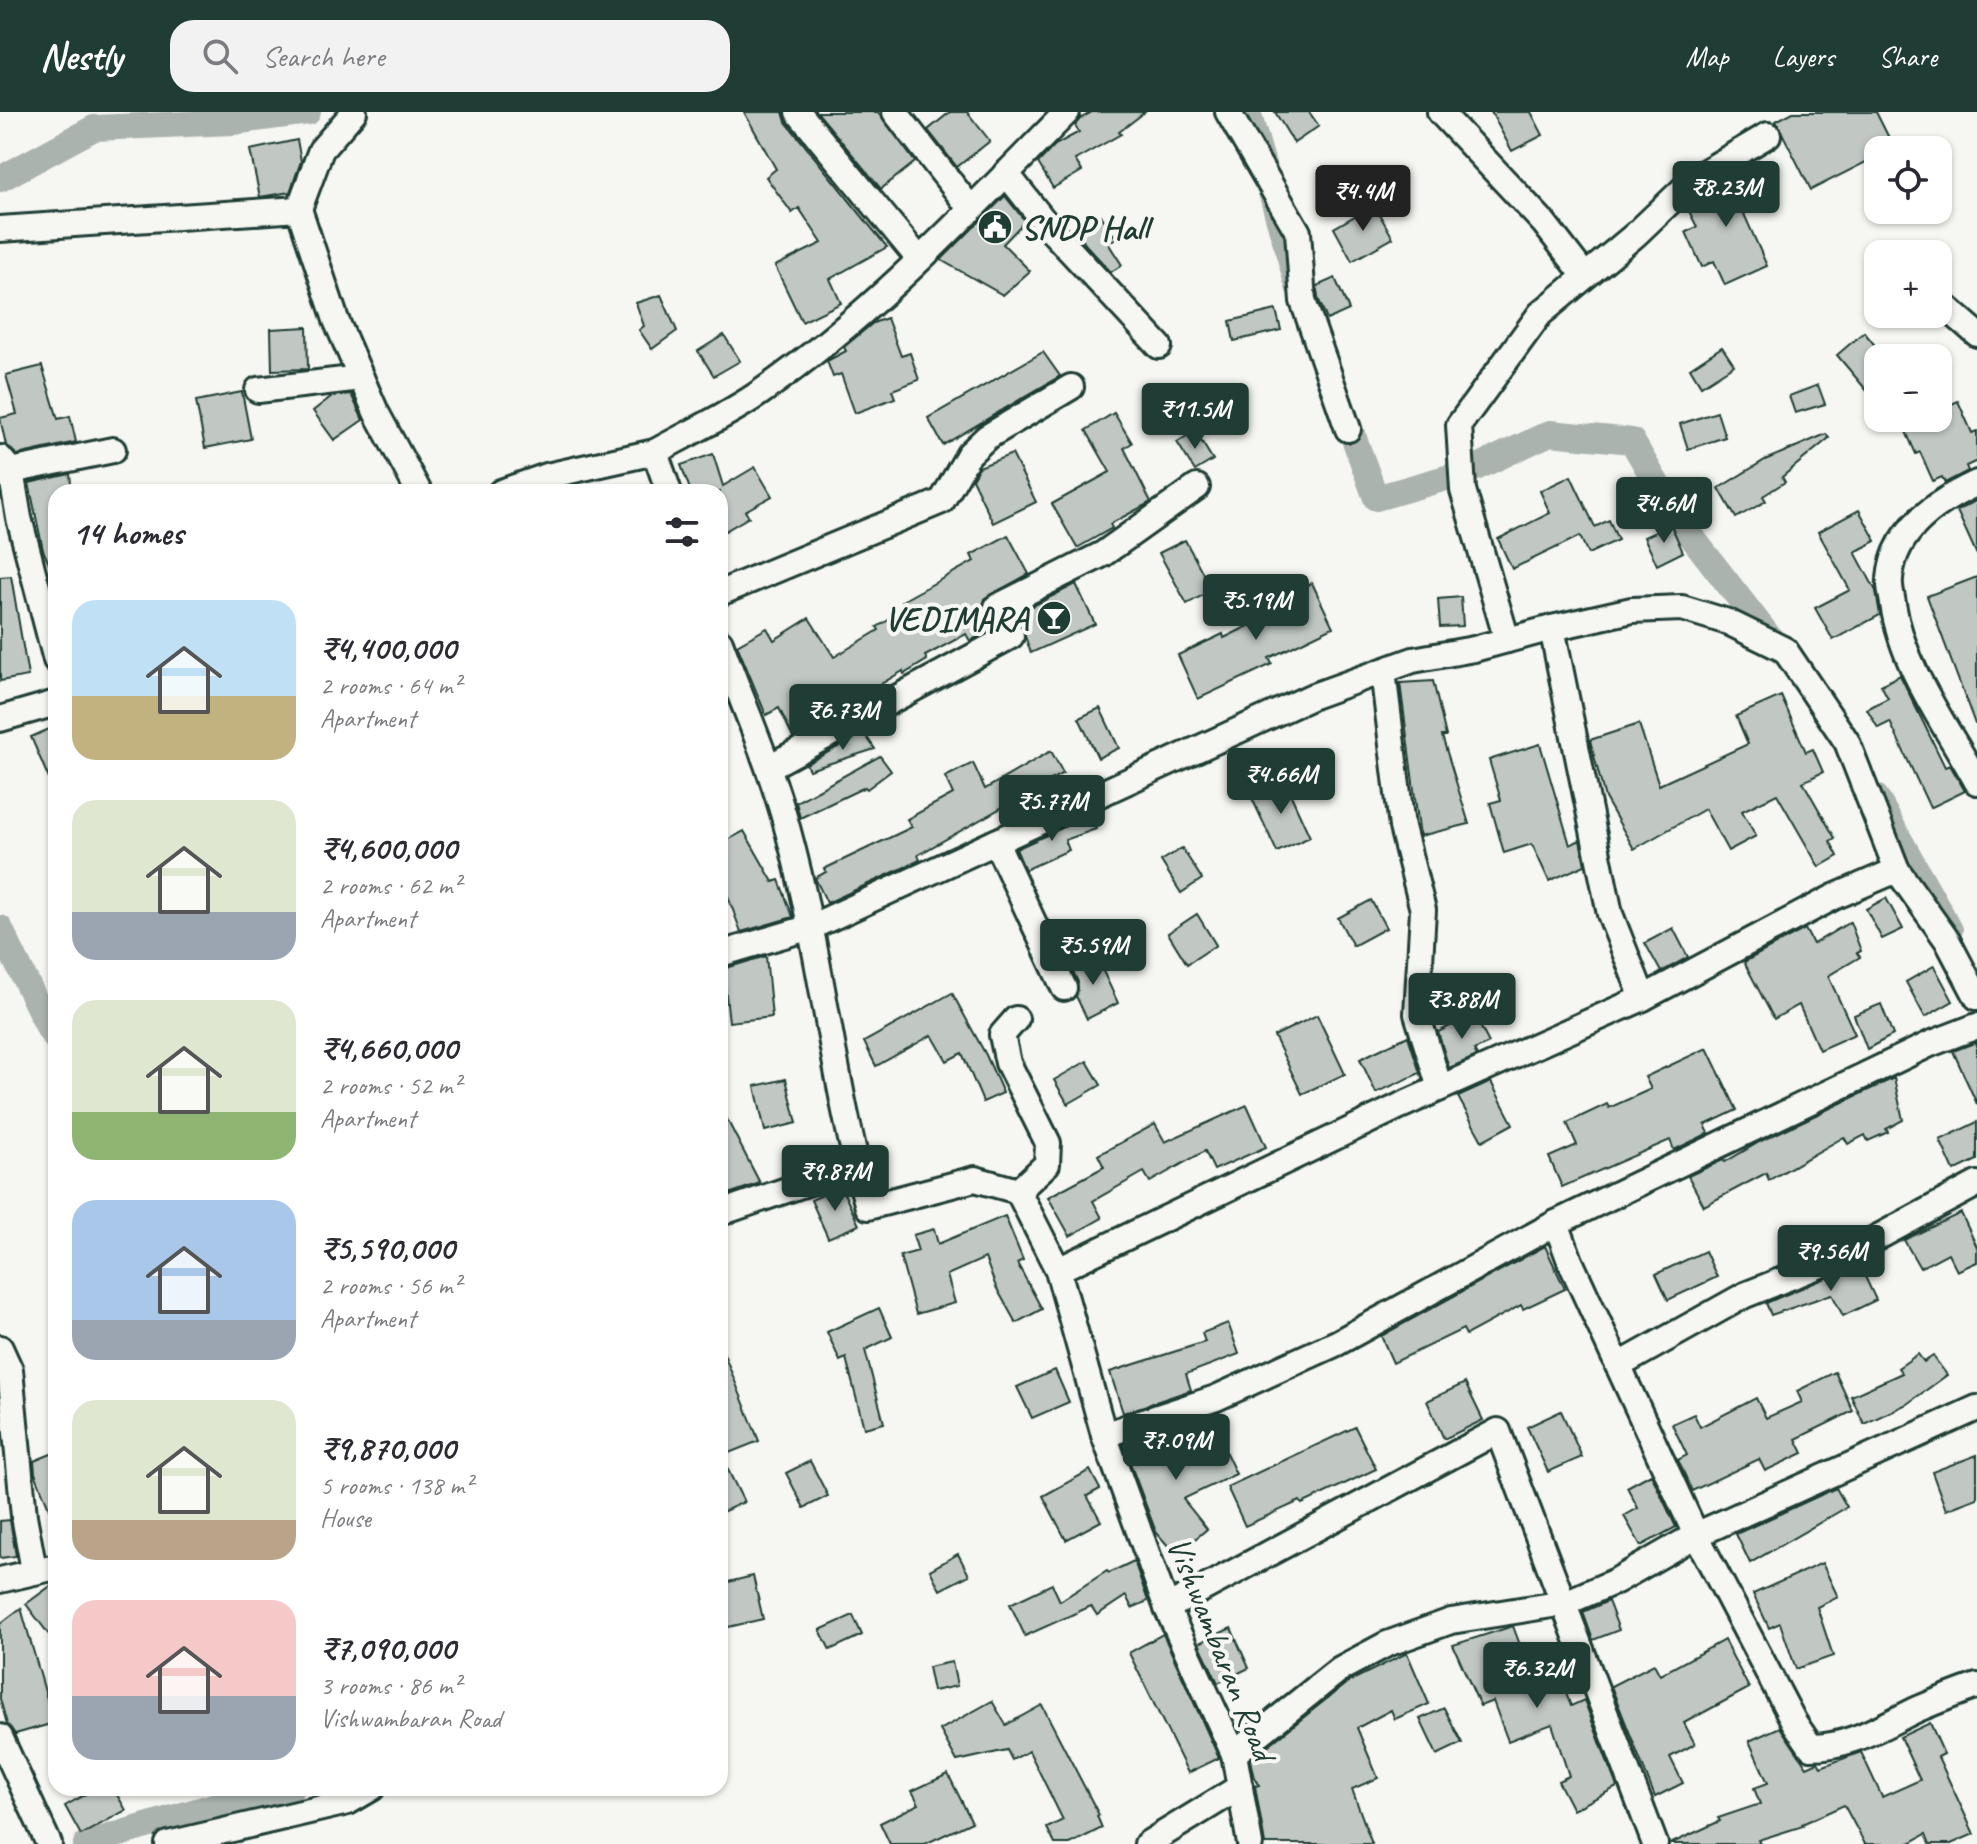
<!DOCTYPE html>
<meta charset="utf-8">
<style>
body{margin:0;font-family:Caveat,sans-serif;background:#f2f2f3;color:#2b2b33;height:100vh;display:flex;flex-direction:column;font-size:30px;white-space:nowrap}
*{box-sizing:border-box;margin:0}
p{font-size:26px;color:#7c7c81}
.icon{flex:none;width:44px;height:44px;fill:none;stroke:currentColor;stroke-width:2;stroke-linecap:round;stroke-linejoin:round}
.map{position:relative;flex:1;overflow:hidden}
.drawer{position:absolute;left:48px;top:372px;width:680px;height:1312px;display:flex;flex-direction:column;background:#fff;border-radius:24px;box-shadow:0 2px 6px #0004}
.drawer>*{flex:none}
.fabs{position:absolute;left:1864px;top:24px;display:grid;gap:16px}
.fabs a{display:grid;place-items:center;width:88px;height:88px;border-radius:16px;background:#fff;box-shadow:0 2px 6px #0004;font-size:40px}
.price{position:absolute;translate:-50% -68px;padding:0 18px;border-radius:8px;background:#1f3d34;color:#fff;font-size:26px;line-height:52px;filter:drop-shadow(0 2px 4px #0008)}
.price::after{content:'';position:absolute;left:50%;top:48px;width:24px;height:18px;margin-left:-12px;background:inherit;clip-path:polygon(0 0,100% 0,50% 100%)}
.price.selected{background:#222;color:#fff}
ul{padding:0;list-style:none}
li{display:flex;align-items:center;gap:24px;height:200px;padding:0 24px}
li span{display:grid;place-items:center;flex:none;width:224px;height:160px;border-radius:24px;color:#555}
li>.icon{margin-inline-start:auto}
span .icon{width:96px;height:96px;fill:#fffc;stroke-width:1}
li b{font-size:34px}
h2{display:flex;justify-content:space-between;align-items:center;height:96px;padding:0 24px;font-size:34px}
header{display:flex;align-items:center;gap:48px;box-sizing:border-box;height:112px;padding:0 40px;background:#1f3d34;color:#fff}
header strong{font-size:38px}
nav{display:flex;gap:44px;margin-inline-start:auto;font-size:28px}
.search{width:560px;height:72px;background:#f2f2f3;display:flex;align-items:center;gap:20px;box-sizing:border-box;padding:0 28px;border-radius:24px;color:#7c7c81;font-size:30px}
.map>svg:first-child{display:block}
</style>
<header>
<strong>Nestly</strong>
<div class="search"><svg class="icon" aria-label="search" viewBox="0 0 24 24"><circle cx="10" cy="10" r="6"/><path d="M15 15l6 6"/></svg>Search here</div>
<nav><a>Map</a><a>Layers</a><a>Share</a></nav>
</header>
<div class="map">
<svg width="1977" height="1732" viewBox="0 0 1977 1732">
<rect width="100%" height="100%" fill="#f6f6f2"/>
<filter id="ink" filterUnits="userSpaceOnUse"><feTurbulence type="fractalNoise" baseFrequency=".0125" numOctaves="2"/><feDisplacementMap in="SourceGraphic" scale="16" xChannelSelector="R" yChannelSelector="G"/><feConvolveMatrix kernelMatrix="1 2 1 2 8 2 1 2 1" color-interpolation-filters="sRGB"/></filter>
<g filter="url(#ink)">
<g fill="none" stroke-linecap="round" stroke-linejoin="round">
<!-- canal -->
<g stroke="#aab3ae" stroke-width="26">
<polyline points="1248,0 1298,174"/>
<polyline points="0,67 94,16 233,10 308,0"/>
<polyline points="1342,294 1376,386 1467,360 1550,321 1632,329 1675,403 1780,539"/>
<polyline points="1876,685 1950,818"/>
<polyline points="0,816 50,919 56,927"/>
<polyline points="86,1732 230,1689 292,1676"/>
</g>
</g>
<!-- building -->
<g fill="#c1c8c3" stroke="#1f3d34" stroke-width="2">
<polygon points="744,0 783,0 786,10 887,135 830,167 841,191 802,210 775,154 822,131 799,96 792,101 766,65 776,57"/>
<polygon points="817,0 878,0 915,50 881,77"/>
<polygon points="950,0 967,0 990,29 957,55 928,18"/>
<polygon points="1092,0 1145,0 1119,20 1121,22 1075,48 1082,59 1053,76 1038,51 1055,33 1079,20 1075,13 1080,7"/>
<polygon points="1275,0 1309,0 1319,14 1294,31"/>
<polygon points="1491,0 1531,0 1543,23 1512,39"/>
<polygon points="1793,0 1876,0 1894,36 1878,38 1878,44 1811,78 1776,9"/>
<polygon points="297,28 301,49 290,80 260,85 250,38"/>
<polygon points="1742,56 1754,77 1743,83 1751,98 1744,102 1767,154 1725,173 1714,149 1702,155 1686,120 1697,115 1687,95 1704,78"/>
<polygon points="1005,84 1025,109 1003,132 1030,159 1003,183 941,148"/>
<polygon points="1374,93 1393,126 1352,149 1334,116"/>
<polygon points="1101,103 1116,126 1108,131 1122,153 1111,160 1085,132 1077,118"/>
<polygon points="1335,166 1349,198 1327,208 1318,186 1317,174"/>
<polygon points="661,183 677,219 652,237 639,218 644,214 636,191"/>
<polygon points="1276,198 1281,218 1234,229 1230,209"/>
<polygon points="887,206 901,244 910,241 919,268 892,278 895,286 855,301 841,262 833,265 827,249 846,239 844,235 873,211"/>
<polygon points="307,215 308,257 272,258 271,217"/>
<polygon points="1864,220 1878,237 1878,292 1837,243"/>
<polygon points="724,223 740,249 714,264 698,239"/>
<polygon points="1722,235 1734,253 1701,274 1690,256"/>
<polygon points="1043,240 1060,264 943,333 928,306"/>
<polygon points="42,254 58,307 70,304 76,330 17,343 6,333 0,306 17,302 6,263"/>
<polygon points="1818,273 1825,292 1795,301 1789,284"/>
<polygon points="242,280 251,327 205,336 196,289"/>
<polygon points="351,282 363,308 334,328 313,299 332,284"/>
<polygon points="1958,289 1972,321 1977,319 1977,349 1966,354 1968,359 1945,371 1942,365 1933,369 1920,340 1916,342 1903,313 1919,306 1938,306 1938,298"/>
<polygon points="1717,300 1725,325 1688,337 1680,312"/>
<polygon points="1114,301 1132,331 1124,336 1151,390 1110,412 1112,416 1077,436 1052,392 1110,360 1086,318"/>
<polygon points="1195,319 1213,348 1195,359 1177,330"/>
<polygon points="1826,322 1829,326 1782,365 1785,370 1763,384 1766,389 1736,406 1719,376 1765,348"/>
<polygon points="713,342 723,374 755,355 772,384 745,399 749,405 720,422 720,380 691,380 681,353"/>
<polygon points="1012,342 1036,390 993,411 972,367 979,355"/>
<polygon points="70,362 72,380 56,380 56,468 43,438 29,371"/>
<polygon points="1571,364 1595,415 1609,408 1618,428 1588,442 1580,424 1512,457 1498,427 1550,401 1540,379"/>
<polygon points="1977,388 1977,443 1957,399"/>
<polygon points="1859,398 1876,429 1855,440 1876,479 1880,503 1833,528 1815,496 1850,478 1818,420"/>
<polygon points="1671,413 1683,440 1657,453 1644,425"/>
<polygon points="1008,423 1029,462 985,486 983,501 991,518 970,529 966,522 925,544 927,548 904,562 903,559 844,594 846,596 793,625 779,596 766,603 737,533 767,516 774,528 809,506 834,545 879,518 877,515 907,497 902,489 974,449 971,443"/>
<polygon points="1185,428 1212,478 1187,492 1159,441"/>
<polygon points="11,464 28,564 0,569 0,465"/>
<polygon points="1977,465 1977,612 1975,612 1927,484"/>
<polygon points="1312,471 1333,515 1269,546 1272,552 1198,587 1178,543 1223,522 1224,526 1271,503 1266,493"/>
<polygon points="1076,472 1095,512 1031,541 1017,502"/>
<polygon points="1461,485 1463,514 1440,515 1438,487"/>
<polygon points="1900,563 1945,655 1950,653 1965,679 1930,696 1890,610 1878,616 1867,597 1888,586 1881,573"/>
<polygon points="1433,569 1446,624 1442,624 1469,712 1420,724 1400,571"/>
<polygon points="1781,584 1806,640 1813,637 1823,660 1803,670 1835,726 1830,729 1838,744 1819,755 1777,682 1742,699 1756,724 1728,739 1705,697 1634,737 1605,686 1590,628 1639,612 1659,673 1748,632 1736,604"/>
<polygon points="1100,596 1119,636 1098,646 1079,606"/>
<polygon points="56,614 56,683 31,625"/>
<polygon points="864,621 875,637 809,658 806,652"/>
<polygon points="1540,632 1570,733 1580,728 1585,753 1549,769 1532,732 1504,741 1490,691 1501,688 1489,648"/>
<polygon points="1051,639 1063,661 918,743 920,748 827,791 815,766 826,760 824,757 912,715 907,707 953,682 945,665 973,651 985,677"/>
<polygon points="880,644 891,659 867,677 865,675 800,706 796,690"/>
<polygon points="1284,668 1310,725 1277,740 1251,684"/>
<polygon points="1088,704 1096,717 1065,728 1069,738 1025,758 1016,737"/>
<polygon points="744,719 773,770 779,768 793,805 741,820 726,779 720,783 720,732"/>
<polygon points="1182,736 1202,767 1181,781 1161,749"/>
<polygon points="1886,786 1903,817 1882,827 1866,797"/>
<polygon points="1371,788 1386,816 1353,834 1338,806"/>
<polygon points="1197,802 1216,833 1187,852 1168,821"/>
<polygon points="1850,810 1861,839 1857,841 1860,845 1828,864 1855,922 1819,938 1799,893 1774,907 1744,850 1805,817 1813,832"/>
<polygon points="1673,816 1688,845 1661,860 1645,831"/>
<polygon points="1095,842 1118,891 1087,907 1076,884 1078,870 1070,853"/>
<polygon points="766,844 772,905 729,910 723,857"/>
<polygon points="1934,854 1953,889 1925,905 1906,870"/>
<polygon points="952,881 986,943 1003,981 983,990 962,941 947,949 932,923 876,954 864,930"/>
<polygon points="1881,892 1893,923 1867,937 1854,903"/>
<polygon points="1474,902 1489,931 1474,938 1477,944 1449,956 1438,920"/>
<polygon points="1317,903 1345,962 1302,982 1274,924"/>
<polygon points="1408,924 1420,961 1376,981 1360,947"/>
<polygon points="1977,930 1977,992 1953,939"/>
<polygon points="1707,936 1737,998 1705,1013 1709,1021 1674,1038 1670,1028 1562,1075 1549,1045 1577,1033 1567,1011 1607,992 1609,996 1651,977 1645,965"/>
<polygon points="1087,949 1101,973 1068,992 1054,968"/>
<polygon points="1894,966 1903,1008 1886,1017 1888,1020 1868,1029 1865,1023 1848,1032 1844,1025 1769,1068 1766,1061 1704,1094 1688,1064 1723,1048 1725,1050 1761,1029"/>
<polygon points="786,967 797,1011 765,1019 755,974"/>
<polygon points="1491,970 1513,1012 1482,1029 1458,985"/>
<polygon points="1247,993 1266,1035 1214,1058 1205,1039 1150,1070 1144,1060 1093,1089 1102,1106 1070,1124 1048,1085 1104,1055 1098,1043 1155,1012 1165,1030"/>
<polygon points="720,994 760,1071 720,1085"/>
<polygon points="1977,1010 1977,1048 1954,1059 1940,1028"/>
<polygon points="841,1075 859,1113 828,1126 811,1088"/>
<polygon points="1961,1101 1977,1135 1977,1150 1957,1159 1948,1141 1920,1156 1904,1128"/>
<polygon points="1005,1104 1023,1148 1017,1151 1042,1197 1016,1211 996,1175 985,1146 947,1163 955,1191 916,1202 900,1144 918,1139 913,1123 934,1117 938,1132"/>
<polygon points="1545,1134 1565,1177 1523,1197 1521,1193 1466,1223 1463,1217 1393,1251 1381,1224"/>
<polygon points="1705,1139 1717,1165 1668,1188 1656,1162"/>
<polygon points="1859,1152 1876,1188 1843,1204 1832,1182 1771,1203 1766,1191"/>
<polygon points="879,1196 892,1225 865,1238 884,1311 864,1316 846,1246 840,1249 827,1220"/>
<polygon points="1228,1211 1239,1242 1186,1262 1191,1278 1123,1301 1110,1260 1205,1230 1202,1221"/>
<polygon points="720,1232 759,1329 721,1344 744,1390 720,1401"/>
<polygon points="1918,1242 1924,1250 1933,1244 1947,1263 1907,1292 1864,1312 1851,1284 1902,1261 1898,1256"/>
<polygon points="1055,1258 1069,1290 1032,1306 1017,1275"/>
<polygon points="1835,1260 1853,1299 1796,1327 1803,1341 1765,1359 1759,1347 1692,1379 1678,1348 1687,1343 1672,1312 1694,1302 1700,1315 1756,1286 1766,1306 1802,1290 1797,1279"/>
<polygon points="1465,1271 1483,1308 1444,1327 1427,1289"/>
<polygon points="1561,1299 1582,1345 1548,1360 1527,1315"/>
<polygon points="1177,1315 1186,1341 1219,1326 1236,1362 1183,1387 1207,1417 1176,1443 1156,1420 1123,1332"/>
<polygon points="1355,1315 1376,1357 1302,1392 1300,1389 1245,1414 1227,1375"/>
<polygon points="56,1340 56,1411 55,1411 35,1361 34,1349"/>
<polygon points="1977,1343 1977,1386 1946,1398 1932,1360"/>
<polygon points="810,1349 828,1384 804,1396 786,1361"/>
<polygon points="1090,1358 1100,1377 1087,1384 1101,1409 1066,1428 1043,1384"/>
<polygon points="1651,1362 1676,1415 1641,1434 1624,1404 1638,1396 1627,1375"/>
<polygon points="1836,1376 1847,1395 1750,1451 1736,1422"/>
<polygon points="10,1408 16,1444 0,1446 0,1409"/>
<polygon points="958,1442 969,1463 940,1478 930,1458"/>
<polygon points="1134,1449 1148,1489 1132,1496 1126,1484 1097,1503 1091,1494 1025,1524 1010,1492 1052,1472 1060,1489 1107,1459 1109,1461"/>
<polygon points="1822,1451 1838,1485 1817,1495 1833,1544 1796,1557 1780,1511 1769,1516 1753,1482"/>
<polygon points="753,1464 763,1507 720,1517 720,1472"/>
<polygon points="56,1470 56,1532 26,1492"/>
<polygon points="1608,1489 1619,1518 1593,1528 1583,1500"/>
<polygon points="21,1496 54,1611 15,1622 7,1612 0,1587 0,1512"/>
<polygon points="853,1503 862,1523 830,1538 820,1518"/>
<polygon points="1513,1514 1533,1568 1557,1559 1571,1594 1584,1588 1617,1675 1573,1698 1558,1669 1569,1664 1552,1612 1508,1629 1493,1589 1480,1594 1453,1533"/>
<polygon points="1231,1516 1249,1556 1218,1571 1199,1531"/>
<polygon points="1163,1522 1219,1646 1188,1661 1129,1541"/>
<polygon points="1724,1528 1749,1576 1684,1611 1695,1632 1670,1645 1683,1671 1655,1685 1611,1574 1654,1552 1660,1563"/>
<polygon points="1407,1541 1429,1592 1395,1607 1391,1598 1357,1616 1378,1666 1352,1677 1372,1732 1265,1732 1255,1674 1259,1673 1253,1662 1250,1648 1348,1570"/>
<polygon points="952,1550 957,1574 933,1579 928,1555"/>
<polygon points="992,1589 1006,1613 1042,1593 1099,1703 1097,1704 1102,1716 1070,1732 1055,1732 1047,1716 1063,1708 1029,1639 1012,1648 1007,1638 957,1649 940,1618"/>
<polygon points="1444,1596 1462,1631 1437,1643 1420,1607"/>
<polygon points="1930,1611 1944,1642 1938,1645 1974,1722 1951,1732 1930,1732 1926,1722 1908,1732 1865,1732 1844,1693 1802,1712 1803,1714 1758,1728 1760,1732 1670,1732 1720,1709 1718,1706 1760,1692 1754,1676 1768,1671 1749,1629 1780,1615 1807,1655 1818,1650 1821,1655 1861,1640 1882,1685 1920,1668 1900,1625"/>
<polygon points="948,1662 972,1710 925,1732 890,1732 880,1711 919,1692 912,1679"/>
<polygon points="96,1676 113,1676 126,1698 81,1723 65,1694"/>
</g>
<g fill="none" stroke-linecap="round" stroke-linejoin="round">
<!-- street casing -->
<g stroke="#1f3d34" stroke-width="30">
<g id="street">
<polyline points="798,0 919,147"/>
<polyline points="895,0 971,97"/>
<polyline points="1228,0 1298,120 1303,189 1348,317"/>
<polyline points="1440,0 1544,111 1585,164"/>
<polyline points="1006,61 1051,118 1159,234"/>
<polyline points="299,97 321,38 354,0"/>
<polyline points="0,117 299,97 336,208 376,300 419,380"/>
<polyline points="1938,188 1977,222"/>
<polyline points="258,278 361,266"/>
<polyline points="0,346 11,359 19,406 56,548"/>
<polyline points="11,359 113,338"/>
<path d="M1977 371C1938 389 1893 419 1890 467 1889 475 1892 484 1893 492 1903 557 1946 613 1977 670"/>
<polyline points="501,380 547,364 655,340"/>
<path d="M669 380 655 340C690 320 729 303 761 280 875 201 970 98 1067 0"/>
<polyline points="720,481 942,389 969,342 987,325 1071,275"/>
<polyline points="1552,516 1632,498 1682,496 1728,510 1785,538 1847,630 1897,758 1947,828 1977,885"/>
<polyline points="1507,528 1463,378 1459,313 1540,202 1635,123 1695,66 1768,23"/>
<path d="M720 530C743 593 771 654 788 719 822 843 833 972 868 1095L975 1067 1018 1079 1058 1158 1104 1323 1167 1496 1234 1642 1250 1732"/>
<polyline points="1383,559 1402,715 1423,798 1417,902 1440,976"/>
<polyline points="0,607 56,591"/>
<polyline points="769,655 1011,524 997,495 1103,442 1197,375"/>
<polyline points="996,730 1064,876"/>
<polyline points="720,842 811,815 1313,584 1413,548 1474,537 1552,516 1610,802 1643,886 1400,994 1058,1158"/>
<polyline points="1643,886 1834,785 1897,758"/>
<polyline points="1016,907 1002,923 1008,951 1048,1031 1047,1052 1018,1079"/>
<polyline points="720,1101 856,1054"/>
<polyline points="0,1236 10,1258 24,1404 34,1458"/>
<polyline points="1618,1254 1745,1183 1843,1144 1977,1072"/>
<path d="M1977 1296 1696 1423 1794 1610 1811 1635C1850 1635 1884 1613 1918 1597 1937 1589 1957 1581 1977 1574"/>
<polyline points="1104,1323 1216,1286 1337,1231 1556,1111 1930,932 1977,914"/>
<polyline points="0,1468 56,1455"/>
<polyline points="1167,1496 1498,1319 1655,1732"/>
<polyline points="0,1625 49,1732"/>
<polyline points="1234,1642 1340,1557 1387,1532 1451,1509 1565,1491 1616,1469 1696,1423 1570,1149 1556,1111"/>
<polyline points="168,1732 348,1690 372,1676"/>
<polyline points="1147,1732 1240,1675"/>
</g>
</g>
<!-- street -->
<use href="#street" stroke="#f6f6f2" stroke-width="24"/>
</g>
</g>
<!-- icons -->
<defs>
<g id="civic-disc" transform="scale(1.8)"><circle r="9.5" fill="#1f3d34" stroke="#f6f6f2"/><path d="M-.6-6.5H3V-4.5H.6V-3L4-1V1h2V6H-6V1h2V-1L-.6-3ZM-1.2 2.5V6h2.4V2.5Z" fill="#fff"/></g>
<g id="bar-disc" transform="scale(1.8)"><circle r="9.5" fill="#1f3d34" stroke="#f6f6f2"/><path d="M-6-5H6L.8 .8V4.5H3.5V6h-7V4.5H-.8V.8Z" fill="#fff"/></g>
</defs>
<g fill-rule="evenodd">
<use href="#civic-disc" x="995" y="115"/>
<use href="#bar-disc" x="1054" y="506"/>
</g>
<g text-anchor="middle" stroke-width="8" stroke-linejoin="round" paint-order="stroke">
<!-- poi labels -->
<g font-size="34" font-weight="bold" fill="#1f3d34" stroke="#f6f6f2" text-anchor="start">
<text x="1021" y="127">SNDP Hall</text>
<text x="1028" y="518" text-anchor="end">VEDIMARA</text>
</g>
<!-- street labels -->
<g font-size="34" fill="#1f3d34" stroke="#f6f6f2">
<text transform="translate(1222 1536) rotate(68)" y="12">Vishwambaran Road</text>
</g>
</g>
</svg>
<div class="fabs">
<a><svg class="icon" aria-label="locate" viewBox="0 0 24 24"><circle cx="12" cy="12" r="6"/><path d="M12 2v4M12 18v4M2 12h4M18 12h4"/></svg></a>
<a>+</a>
<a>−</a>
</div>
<b class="price" style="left:1726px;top:117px">₹8.23M</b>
<b class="price selected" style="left:1363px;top:121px">₹4.4M</b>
<b class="price" style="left:1195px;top:339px">₹11.5M</b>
<b class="price" style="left:1664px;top:433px">₹4.6M</b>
<b class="price" style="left:1256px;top:530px">₹5.19M</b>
<b class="price" style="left:843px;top:640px">₹6.73M</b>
<b class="price" style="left:1281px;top:704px">₹4.66M</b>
<b class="price" style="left:1052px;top:731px">₹5.77M</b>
<b class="price" style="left:1093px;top:875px">₹5.59M</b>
<b class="price" style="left:1462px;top:929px">₹3.88M</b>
<b class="price" style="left:835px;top:1101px">₹9.87M</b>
<b class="price" style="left:1831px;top:1181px">₹9.56M</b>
<b class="price" style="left:1176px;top:1370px">₹7.09M</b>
<b class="price" style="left:1537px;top:1598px">₹6.32M</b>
<section class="drawer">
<h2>14 homes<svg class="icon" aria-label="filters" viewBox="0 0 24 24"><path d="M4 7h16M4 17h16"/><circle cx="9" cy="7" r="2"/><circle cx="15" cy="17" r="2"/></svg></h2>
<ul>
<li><span style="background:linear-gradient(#bfe0f5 60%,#c2b280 0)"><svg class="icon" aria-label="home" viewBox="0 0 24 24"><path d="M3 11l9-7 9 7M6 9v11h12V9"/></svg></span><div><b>₹4,400,000</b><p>2 rooms · 64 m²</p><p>Apartment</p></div></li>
<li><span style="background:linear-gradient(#dfe7d0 70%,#9aa5b1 0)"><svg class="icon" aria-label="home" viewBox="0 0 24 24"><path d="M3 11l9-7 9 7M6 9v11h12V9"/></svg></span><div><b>₹4,600,000</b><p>2 rooms · 62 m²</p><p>Apartment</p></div></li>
<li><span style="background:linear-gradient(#dfe7d0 70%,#8fb573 0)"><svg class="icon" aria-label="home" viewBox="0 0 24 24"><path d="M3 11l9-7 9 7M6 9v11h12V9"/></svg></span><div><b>₹4,660,000</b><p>2 rooms · 52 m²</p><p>Apartment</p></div></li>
<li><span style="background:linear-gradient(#a9c7e8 75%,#9aa5b1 0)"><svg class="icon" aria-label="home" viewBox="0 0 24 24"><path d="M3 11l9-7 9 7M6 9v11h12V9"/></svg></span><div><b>₹5,590,000</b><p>2 rooms · 56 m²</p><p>Apartment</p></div></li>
<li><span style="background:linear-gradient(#dfe7d0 75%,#b9a48a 0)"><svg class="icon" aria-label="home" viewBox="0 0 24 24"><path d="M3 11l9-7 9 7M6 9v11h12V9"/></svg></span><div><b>₹9,870,000</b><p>5 rooms · 138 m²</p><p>House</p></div></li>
<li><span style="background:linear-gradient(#f6c9c9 60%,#9aa5b1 0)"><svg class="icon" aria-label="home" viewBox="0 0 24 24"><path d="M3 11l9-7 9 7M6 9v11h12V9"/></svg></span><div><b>₹7,090,000</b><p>3 rooms · 86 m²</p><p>Vishwambaran Road</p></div></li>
</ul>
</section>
</div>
